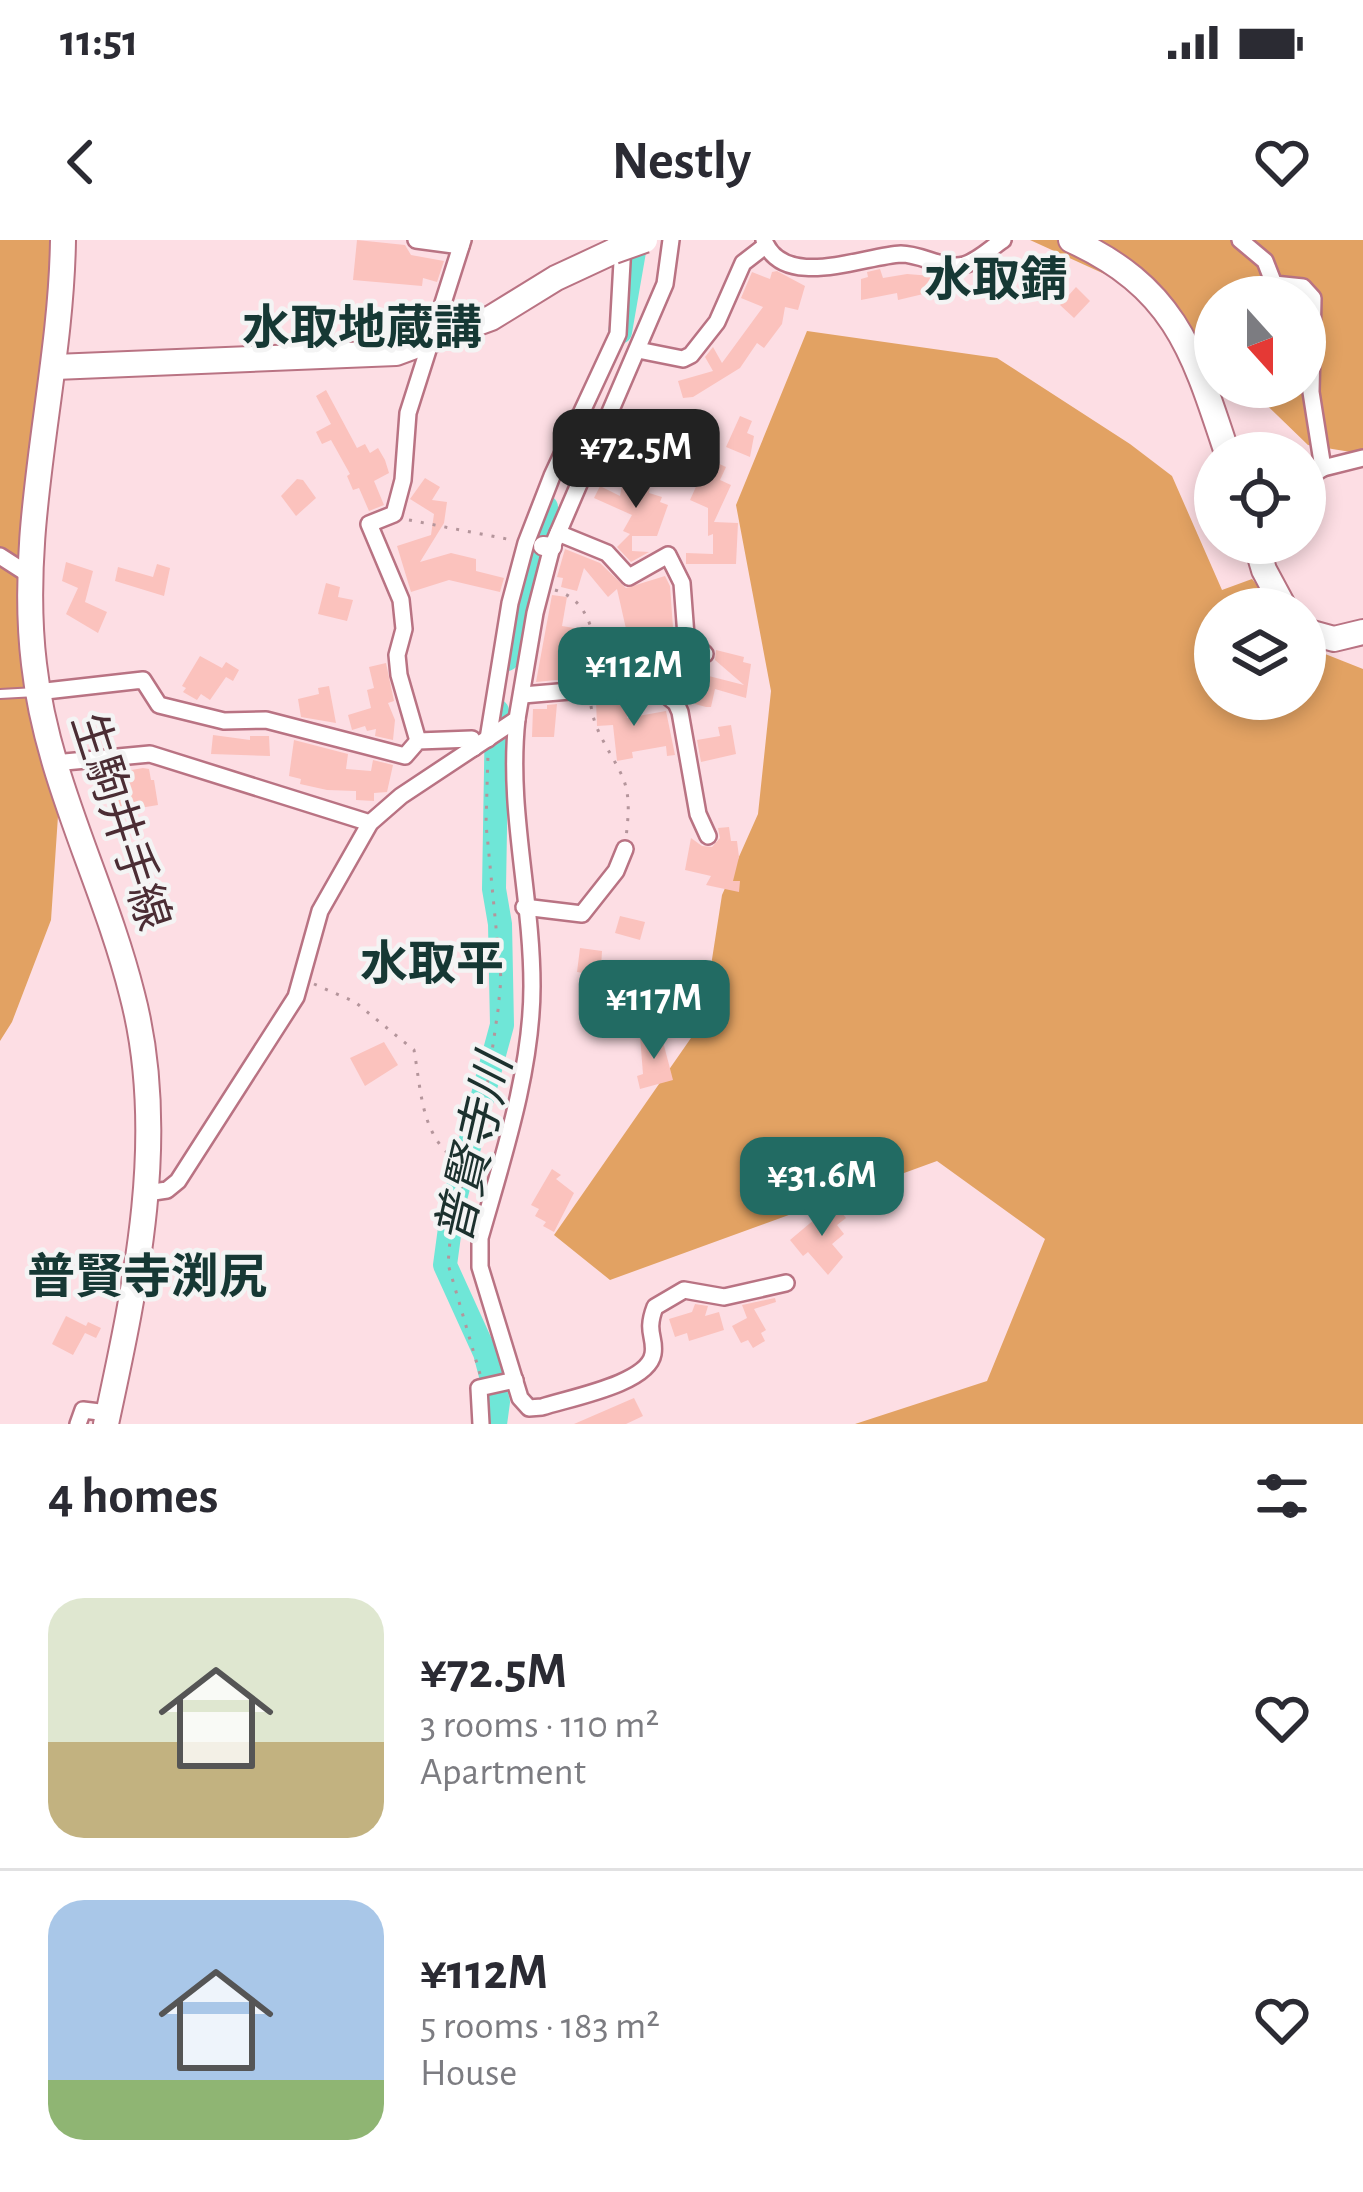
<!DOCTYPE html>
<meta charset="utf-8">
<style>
body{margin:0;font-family:"Alegreya Sans","Noto Sans JP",sans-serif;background:#f2f2f3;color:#2b2b33;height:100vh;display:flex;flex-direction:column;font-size:45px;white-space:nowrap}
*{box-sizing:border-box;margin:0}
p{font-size:39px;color:#7c7c81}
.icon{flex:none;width:66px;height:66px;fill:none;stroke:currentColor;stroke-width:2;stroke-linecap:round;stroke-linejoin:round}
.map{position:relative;height:1184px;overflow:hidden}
.details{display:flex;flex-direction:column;background:#fff;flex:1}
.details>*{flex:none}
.needle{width:78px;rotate:159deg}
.tools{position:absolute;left:1194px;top:36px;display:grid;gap:24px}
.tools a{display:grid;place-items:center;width:132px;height:132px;border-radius:50%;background:#fff;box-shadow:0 6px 18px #0003;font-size:60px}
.price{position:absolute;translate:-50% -102px;padding:0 27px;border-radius:24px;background:#226b63;color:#fff;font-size:39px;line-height:78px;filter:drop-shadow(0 3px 6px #0008)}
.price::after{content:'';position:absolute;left:50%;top:72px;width:36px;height:27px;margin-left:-18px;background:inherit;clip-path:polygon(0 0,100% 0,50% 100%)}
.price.active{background:#222;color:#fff}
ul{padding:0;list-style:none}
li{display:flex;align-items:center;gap:36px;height:300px;padding:0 48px}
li+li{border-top:3px solid #e1e1e2}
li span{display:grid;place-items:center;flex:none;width:336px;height:240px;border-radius:36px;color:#555}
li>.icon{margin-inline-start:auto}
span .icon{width:144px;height:144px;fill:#fffc;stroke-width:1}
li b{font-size:51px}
h2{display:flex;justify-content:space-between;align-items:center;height:144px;padding:0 48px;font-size:51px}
.status{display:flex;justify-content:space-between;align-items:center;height:84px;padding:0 60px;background:#fff;direction:ltr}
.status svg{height:33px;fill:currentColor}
header{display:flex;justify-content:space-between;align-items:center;height:156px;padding:0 48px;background:#fff;font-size:54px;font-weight:700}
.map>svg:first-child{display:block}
</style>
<div class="status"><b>11:51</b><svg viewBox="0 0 49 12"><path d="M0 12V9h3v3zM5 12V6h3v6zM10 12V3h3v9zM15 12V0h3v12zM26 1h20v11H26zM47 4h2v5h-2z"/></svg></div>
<header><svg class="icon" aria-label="back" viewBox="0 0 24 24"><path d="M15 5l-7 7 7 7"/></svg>Nestly<svg class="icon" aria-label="heart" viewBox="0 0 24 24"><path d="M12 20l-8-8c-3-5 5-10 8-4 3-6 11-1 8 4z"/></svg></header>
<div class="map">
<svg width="1363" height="1184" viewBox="0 0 1363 1184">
<rect width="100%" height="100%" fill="#fddee4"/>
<!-- forest -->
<g fill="#e2a263">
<polygon points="0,0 54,0 38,147 22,422 31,478 58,576 51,680 12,782 0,801"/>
<polygon points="1030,0 1363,0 1363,214 1308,205 1248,147 1305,147 1305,57 1215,57 1215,116 1133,47"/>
<polygon points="807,91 997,118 1130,204 1172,236 1222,350 1252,339 1277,369 1215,369 1215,459 1305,459 1305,402 1310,408 1363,429 1363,1184 855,1184 987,1141 1045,999 937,921 610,1040 554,995 691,798 708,745 722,655 758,574 771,451 736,265"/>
</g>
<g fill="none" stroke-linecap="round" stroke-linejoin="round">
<!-- river -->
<g stroke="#6fe6d7" stroke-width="24">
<polyline points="620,92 636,0"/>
<polyline points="507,419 546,267"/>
<polyline points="495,1184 498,1162 485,1113 445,1025 453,966 502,785 500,684 494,649 497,471"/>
</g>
</g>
<!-- building -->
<g fill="#fbc2bd">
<polygon points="357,0 405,5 411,15 444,21 437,42 423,38 422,46 353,40"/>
<polygon points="1039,17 1057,32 1039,53 1020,38"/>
<polygon points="880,29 883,38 907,34 932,36 936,51 898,60 897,53 861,60 861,39 868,37 867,32"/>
<polygon points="777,31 805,46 798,70 785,67 782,84 764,108 757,103 740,128 693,157 683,158 678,141 713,131 705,117 713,107 722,123 763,67 741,58 752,32 770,39 772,32"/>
<polygon points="1076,47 1090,61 1074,78 1060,65"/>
<polygon points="326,150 357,208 365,204 370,213 378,208 385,220 389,233 374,241 384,265 369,271 359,248 353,250 347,236 350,234 331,200 322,204 316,192 331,184 316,156"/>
<polygon points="740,176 752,181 747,193 754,196 750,217 726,207"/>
<polygon points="673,187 689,197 656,216 633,212 662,189 667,196"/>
<polygon points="704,217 726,227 720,240 731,245 714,282 738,283 736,324 686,324 686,313 713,314 713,294 708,296 708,268 690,260 703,231 698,229"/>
<polygon points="624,234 651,240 649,253 662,257 660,262 668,265 657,296 632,296 632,311 649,312 631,322 617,307 630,294 623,291 632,275 594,258 600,246 620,256"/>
<polygon points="425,238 440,247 432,260 447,262 444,283 420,322 451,313 476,319 476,331 504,338 500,352 449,340 411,352 397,306 431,295 434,274 410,259"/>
<polygon points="297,239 303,240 316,258 296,276 281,256"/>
<polygon points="565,309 600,323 626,348 665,336 670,346 673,388 629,402 617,349 608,357 584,328 577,351 561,347 563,338 557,337"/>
<polygon points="66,322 93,331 85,362 107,372 98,393 66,374 78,348 62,341"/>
<polygon points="157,324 170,328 164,356 115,341 118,327 153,337"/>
<polygon points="326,343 340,347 338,357 353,360 347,381 318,374"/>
<polygon points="552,355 567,357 562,386 586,390 581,417 564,423 565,427 639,421 640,432 536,442"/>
<polygon points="716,410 744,417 743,422 751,424 746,458 715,449 711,467 706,467 695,464 697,457 686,457 666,440 672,426 696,425 697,433 744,445 715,420"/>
<polygon points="200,416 222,428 226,422 239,430 233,441 226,437 210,460 201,454 197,460 183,452 186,448 182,446"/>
<polygon points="386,423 394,461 388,463 395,480 393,500 375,496 376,489 367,491 365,486 352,490 348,475 371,468 367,450 374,448 369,427"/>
<polygon points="329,446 336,483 301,477 298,459 319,454 318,448"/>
<polygon points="626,458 627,478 666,471 675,515 667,516 666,506 632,512 633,518 617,521 613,485 597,486 596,461"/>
<polygon points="557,464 554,497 532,497 533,469 547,469 547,465"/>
<polygon points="731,485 736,514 701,522 697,500 720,496 718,487"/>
<polygon points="213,495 250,500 250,496 269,496 270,516 211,514"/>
<polygon points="294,500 348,514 346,529 371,531 373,520 393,525 387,552 374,553 374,561 356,560 356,551 327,550 300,544 301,539 289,536"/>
<polygon points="143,528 149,529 151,540 154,540 158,565 134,569 135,574 119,577 113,540 121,539 120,532"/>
<polygon points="729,587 731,601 737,601 739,617 733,641 740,641 739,652 706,645 711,636 685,630 691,598 702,606 712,607 720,598 718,588"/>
<polygon points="620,676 645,682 640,700 615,693"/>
<polygon points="580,708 602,711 600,746 581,744 583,733 577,732"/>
<polygon points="661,794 673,840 640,849 637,836 643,834 640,796"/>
<polygon points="384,802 398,825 365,846 350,818"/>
<polygon points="552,929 561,935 556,939 574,953 554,992 543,986 546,982 535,976 539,969 531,965"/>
<polygon points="834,963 846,978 837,985 844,994 832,1004 843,1017 828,1035 808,1012 803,1016 790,1000"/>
<polygon points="775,1058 776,1062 754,1069 766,1090 761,1093 765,1101 753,1108 748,1100 741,1103 732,1086 747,1078 742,1065"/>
<polygon points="695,1064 708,1066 705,1076 719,1072 724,1090 689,1101 687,1093 675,1097 669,1079 692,1072"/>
<polygon points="66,1076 86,1086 88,1082 101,1088 96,1098 85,1093 73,1115 52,1104"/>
<polygon points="634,1158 643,1176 626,1184 574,1184"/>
</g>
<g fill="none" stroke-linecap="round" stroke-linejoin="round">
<!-- service casing -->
<g stroke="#b97383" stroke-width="12">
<polyline id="service" points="0,454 36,452"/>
</g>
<!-- minor casing -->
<g stroke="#b97383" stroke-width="20">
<g id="minor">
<polyline points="416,0 461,6"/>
<path d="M764 0C783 51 863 16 901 14 922 14 944 30 964 25 978 21 991 8 1003 0"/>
<polyline points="1240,0 1265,21 1274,44 1303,47 1313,58 1311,152 1323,228"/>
<polyline points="638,110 683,119 691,115 717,82 743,23 765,6"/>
<polyline points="595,209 625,222 658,229 693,208"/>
<polyline points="1305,240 1323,228 1363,218"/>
<polyline points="558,293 607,313 629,337 668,315 682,343 686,396 705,414"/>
<polyline points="0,316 31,336"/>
<polyline points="652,444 661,412"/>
<polyline points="37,452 143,440 159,465 224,481 266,480 405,516 418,501 472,499 474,508"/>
<polyline points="523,455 652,444 676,463 680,472 698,574 708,596"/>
<path d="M517 479C507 569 532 656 532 746 532 830 503 917 480 998V1027L520 1158 529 1168 542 1167C569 1158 648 1144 653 1114 656 1097 645 1093 655 1067L684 1050 724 1057 786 1043"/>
<polyline points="488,499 510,363 526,303 552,236 618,94 623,4"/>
<polyline points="418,501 399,435 397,415 404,389 401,360 369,284 394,274 403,240 408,173 463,0"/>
<polyline points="54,523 150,514 370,583"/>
<polyline points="524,667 582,674 616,631 625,609"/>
<polyline points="147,953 167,950 178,941 296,757 320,671 370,583 401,556 517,479 535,373 552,307 665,44 671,0"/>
<polyline points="78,1184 83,1170 108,1173"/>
<polyline points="481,1184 479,1148 515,1140"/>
</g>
</g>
<!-- tertiary casing -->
<g stroke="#b97383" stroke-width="22">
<polyline id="tertiary" points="543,306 552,307"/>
</g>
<!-- primary casing -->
<g stroke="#b97383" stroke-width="28">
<g id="primary">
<path d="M63 0C61 141 17 283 34 424 47 541 104 642 132 754 169 894 136 1045 106 1184"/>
<path d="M1071 0C1175 48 1193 110 1227 213"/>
<polyline points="55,127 396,113 491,78 556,38 614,11"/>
<polyline points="1256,303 1264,330 1285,369"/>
<polyline points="1305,391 1334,399 1363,392"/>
</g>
</g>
<!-- path -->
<g stroke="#b4959b" stroke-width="3" stroke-dasharray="3 9" stroke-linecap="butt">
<polyline points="409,280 512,300"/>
<path d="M555 350C593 361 595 402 600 436"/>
<path d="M591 466C595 494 612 513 623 538 631 558 628 578 626 598"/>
<path d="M314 744 355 762 414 810C422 855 421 903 465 925"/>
<polyline points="480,1134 448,1024 451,989 487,846 498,770 501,739 486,584 488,513"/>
</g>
<!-- service -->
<use href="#service" stroke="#fff" stroke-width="8"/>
<!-- minor -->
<use href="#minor" stroke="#fff" stroke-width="15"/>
<!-- tertiary -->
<use href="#tertiary" stroke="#fff" stroke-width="18"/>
<!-- primary -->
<use href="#primary" stroke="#fff" stroke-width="24"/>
<!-- primary-bridge casing -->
<g stroke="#b97383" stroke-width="28" stroke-linecap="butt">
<polyline id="primary-bridge" points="614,11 645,0"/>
</g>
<!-- primary-bridge -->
<use href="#primary-bridge" stroke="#fff" stroke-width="24"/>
</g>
<g text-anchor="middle" stroke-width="9" stroke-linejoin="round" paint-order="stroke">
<!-- street labels -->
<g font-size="45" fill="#4b2d34" stroke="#f4f4f4">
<text transform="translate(122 581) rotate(72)" y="16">生駒井手線</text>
</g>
<!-- neighbourhood labels -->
<g font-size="48" font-weight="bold" fill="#163834" stroke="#f4f4f4">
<text x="996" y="56">水取錆</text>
<text x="362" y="104">水取地蔵講</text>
<text x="432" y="740">水取平</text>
<text x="147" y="1053">普賢寺渕尻</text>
</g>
<!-- water labels -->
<g font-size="48" font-style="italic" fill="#1c312e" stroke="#f4f4f4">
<text transform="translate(473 909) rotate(-77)" y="17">普賢寺川</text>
</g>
</g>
</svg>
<div class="tools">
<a><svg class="needle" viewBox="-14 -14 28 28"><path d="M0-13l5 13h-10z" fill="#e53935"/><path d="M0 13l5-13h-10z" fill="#7c7c81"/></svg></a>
<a><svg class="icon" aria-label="locate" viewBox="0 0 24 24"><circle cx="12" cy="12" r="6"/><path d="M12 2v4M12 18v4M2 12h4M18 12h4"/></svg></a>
<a><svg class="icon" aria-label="layers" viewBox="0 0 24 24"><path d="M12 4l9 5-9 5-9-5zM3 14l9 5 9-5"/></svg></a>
</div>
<b class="price active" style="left:636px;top:271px">¥72.5M</b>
<b class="price" style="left:634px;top:489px">¥112M</b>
<b class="price" style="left:654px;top:822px">¥117M</b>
<b class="price" style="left:822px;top:999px">¥31.6M</b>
</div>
<section class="details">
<h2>4 homes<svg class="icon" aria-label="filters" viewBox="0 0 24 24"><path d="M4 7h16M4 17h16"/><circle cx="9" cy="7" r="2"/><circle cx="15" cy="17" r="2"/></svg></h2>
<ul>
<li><span style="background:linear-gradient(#dfe7d0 60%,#c2b280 0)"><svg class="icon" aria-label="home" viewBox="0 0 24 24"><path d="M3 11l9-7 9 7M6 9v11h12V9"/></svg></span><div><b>¥72.5M</b><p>3 rooms · 110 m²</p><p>Apartment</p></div><svg class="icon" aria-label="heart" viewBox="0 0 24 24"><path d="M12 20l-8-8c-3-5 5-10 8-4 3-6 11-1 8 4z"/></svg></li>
<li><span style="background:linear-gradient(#a9c7e8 75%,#8fb573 0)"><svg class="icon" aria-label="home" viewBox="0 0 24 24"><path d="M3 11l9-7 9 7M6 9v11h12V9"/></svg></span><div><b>¥112M</b><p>5 rooms · 183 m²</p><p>House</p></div><svg class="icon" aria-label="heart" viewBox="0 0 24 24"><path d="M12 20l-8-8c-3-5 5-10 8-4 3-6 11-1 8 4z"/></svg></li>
</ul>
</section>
